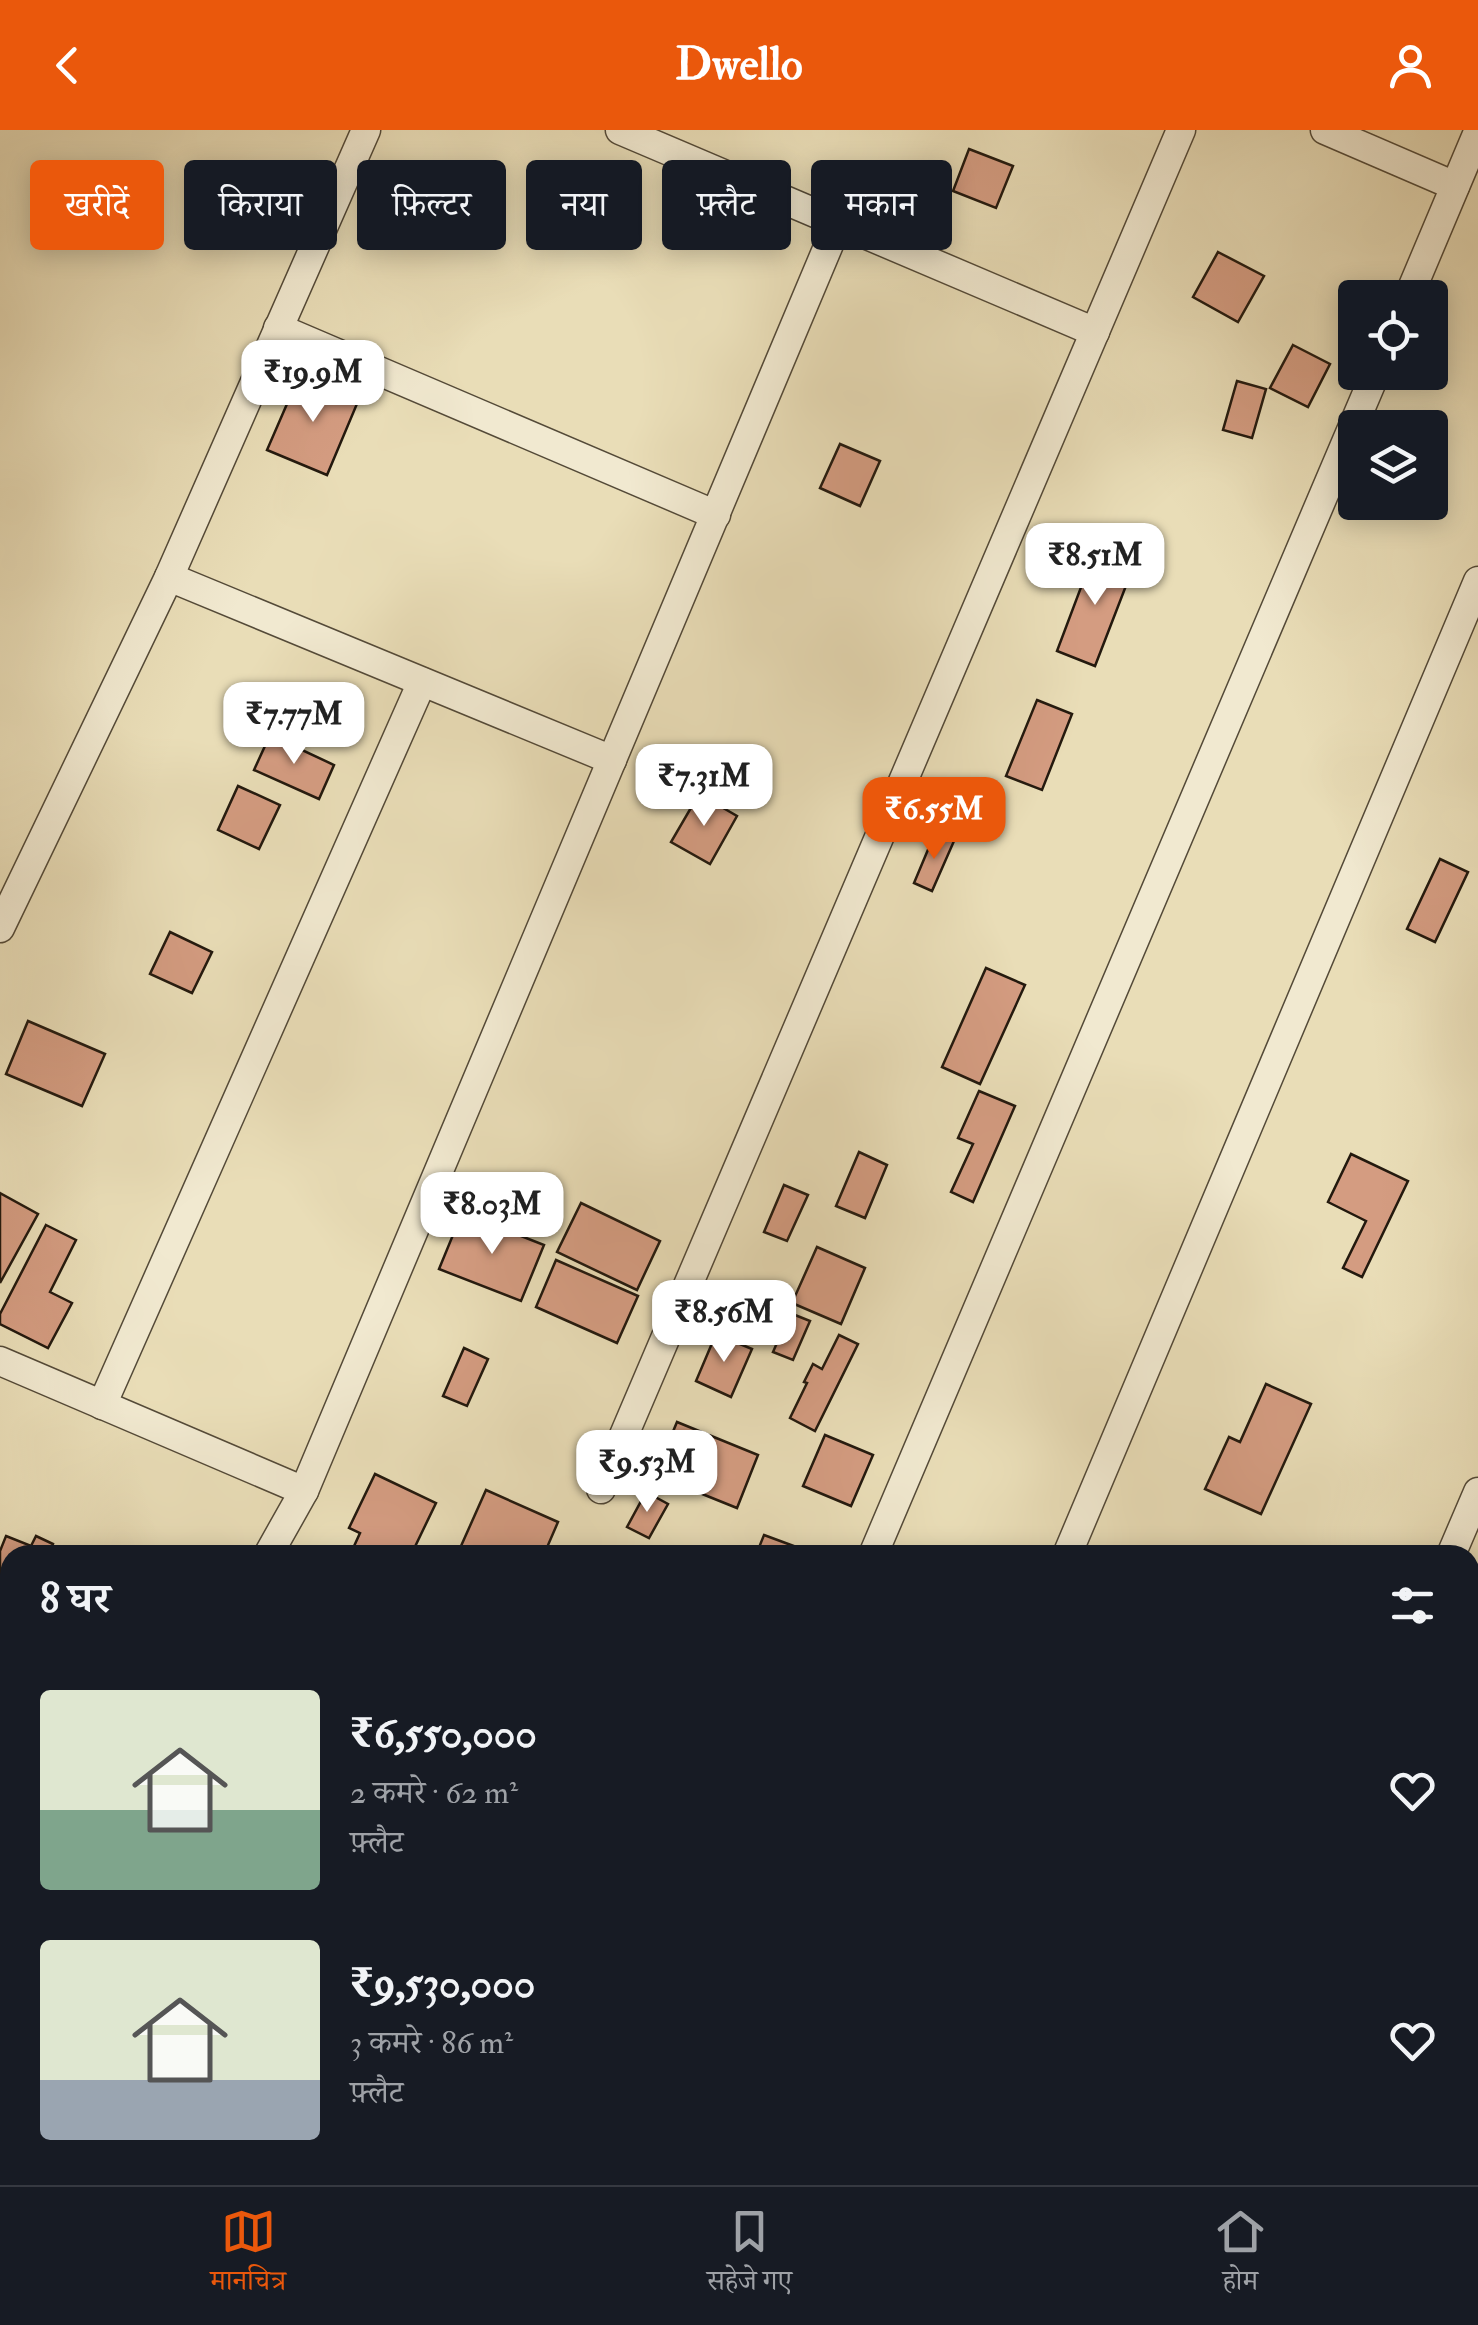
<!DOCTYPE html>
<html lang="hi">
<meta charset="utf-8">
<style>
body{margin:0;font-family:"IM FELL Double Pica","Noto Serif Devanagari",serif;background:#20242c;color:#f1f3f6;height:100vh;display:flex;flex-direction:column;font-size:38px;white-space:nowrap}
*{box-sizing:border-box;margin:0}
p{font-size:32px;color:#9ea1a6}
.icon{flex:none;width:55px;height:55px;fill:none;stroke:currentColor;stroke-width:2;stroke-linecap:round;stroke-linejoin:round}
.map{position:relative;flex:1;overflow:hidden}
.side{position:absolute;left:0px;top:1415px;width:1480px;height:640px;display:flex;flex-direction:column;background:#171b24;border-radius:30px 30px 0 0;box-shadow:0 5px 25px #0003}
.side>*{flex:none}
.top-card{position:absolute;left:30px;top:30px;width:1420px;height:90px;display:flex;gap:20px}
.buttons{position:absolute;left:1338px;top:150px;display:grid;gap:20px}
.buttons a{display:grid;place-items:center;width:110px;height:110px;border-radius:10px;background:#171b24;box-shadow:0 5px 25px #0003;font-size:50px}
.price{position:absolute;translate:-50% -85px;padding:0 22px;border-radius:20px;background:#fff;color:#222;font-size:32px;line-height:65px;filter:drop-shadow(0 2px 5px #0008)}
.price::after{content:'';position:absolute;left:50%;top:60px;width:30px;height:22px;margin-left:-15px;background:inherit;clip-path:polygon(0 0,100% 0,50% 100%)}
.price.current{background:#ea580c;color:#fff}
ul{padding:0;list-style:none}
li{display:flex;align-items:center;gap:30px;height:250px;padding:0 40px}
li span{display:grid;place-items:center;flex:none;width:280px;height:200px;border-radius:10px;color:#555}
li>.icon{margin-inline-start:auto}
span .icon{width:120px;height:120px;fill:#fffc;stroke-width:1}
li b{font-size:42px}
h2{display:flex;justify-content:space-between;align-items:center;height:120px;padding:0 40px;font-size:42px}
.pill{padding:0 35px;border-radius:10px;background:#171b24;box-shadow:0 5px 25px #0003;font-size:35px;line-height:90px}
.pill.current{background:#ea580c;color:#fff}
header{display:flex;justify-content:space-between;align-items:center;height:130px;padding:0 40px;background:#ea580c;color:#fff;font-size:45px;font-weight:700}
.menu{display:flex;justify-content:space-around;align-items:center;height:140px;border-top:2px solid #363941;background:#171b24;font-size:28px;color:#9ea1a6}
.menu a{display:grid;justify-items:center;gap:5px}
.menu .current{color:#ea580c}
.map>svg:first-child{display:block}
</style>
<header><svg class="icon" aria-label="back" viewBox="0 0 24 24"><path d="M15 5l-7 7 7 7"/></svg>Dwello<svg class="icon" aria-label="person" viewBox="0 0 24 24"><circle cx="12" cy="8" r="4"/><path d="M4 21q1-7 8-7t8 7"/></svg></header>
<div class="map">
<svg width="1478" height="2055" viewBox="0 0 1478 2055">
<rect width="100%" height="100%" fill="#e9ddb7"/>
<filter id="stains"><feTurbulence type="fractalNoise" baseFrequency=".002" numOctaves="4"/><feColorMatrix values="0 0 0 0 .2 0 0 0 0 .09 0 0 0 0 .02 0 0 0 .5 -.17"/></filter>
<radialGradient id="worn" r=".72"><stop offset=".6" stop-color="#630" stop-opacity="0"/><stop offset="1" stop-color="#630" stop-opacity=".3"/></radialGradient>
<!-- building -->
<g fill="#d49c81" stroke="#23190e" stroke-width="2.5">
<polygon points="969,19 1013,36 996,78 953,61"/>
<polygon points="1218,122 1264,146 1238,192 1193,167"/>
<polygon points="1293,215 1330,234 1308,277 1270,258"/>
<polygon points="300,244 359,269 327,345 267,320"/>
<polygon points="1237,251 1266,259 1252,308 1223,300"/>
<polygon points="840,314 880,331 860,376 820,358"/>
<polygon points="1095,420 1134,435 1095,536 1057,521"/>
<polygon points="1037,570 1072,584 1042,660 1006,646"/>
<polygon points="270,605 334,635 319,669 254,640"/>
<polygon points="238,656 280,675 259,719 218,700"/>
<polygon points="699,664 737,686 710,734 671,712"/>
<polygon points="935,703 954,711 932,761 914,753"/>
<polygon points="1440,729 1468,742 1435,812 1407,799"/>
<polygon points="170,802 212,822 192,863 150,844"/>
<polygon points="986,838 1025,855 980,954 942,937"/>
<polygon points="28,891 105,924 82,976 6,944"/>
<polygon points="979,961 1015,976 973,1072 951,1062 973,1014 958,1008"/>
<polygon points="859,1022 887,1035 865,1088 836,1076"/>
<polygon points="1351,1024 1408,1051 1362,1147 1343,1138 1366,1091 1328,1072"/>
<polygon points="784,1055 808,1065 787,1111 764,1102"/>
<polygon points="0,1063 38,1084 0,1153"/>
<polygon points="581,1073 660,1111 637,1160 557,1122"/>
<polygon points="462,1083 544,1115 521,1171 439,1139"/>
<polygon points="46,1095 76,1110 50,1162 72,1173 48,1218 0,1194 0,1184"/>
<polygon points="817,1117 865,1138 841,1194 792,1173"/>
<polygon points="556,1130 638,1166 617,1213 536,1177"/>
<polygon points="790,1183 810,1191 793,1230 773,1222"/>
<polygon points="716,1204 752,1219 731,1267 696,1251"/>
<polygon points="839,1205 858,1214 815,1301 790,1288 807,1253 804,1252 813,1234 822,1239"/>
<polygon points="464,1218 488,1229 467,1276 443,1266"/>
<polygon points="1266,1254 1311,1274 1261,1384 1205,1359 1229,1307 1240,1312"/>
<polygon points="677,1292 758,1325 737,1378 655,1345"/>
<polygon points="825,1305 873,1325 851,1376 803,1356"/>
<polygon points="375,1344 436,1373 411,1425 350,1425 360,1403 349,1398"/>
<polygon points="486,1360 558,1392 545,1422 552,1425 457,1425"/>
<polygon points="646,1362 668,1374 649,1408 627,1397"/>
<polygon points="764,1405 818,1425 756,1425"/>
<polygon points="6,1406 31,1416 36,1406 53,1414 49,1425 10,1425 10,1499 0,1495 0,1421"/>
<polygon points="1470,1917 1478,1920 1478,1970 1470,1967"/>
<polygon points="1470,1996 1478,1999 1478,2055 1468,2055 1449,2048 1450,2045 1470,2045"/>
<polygon points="1383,2045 1399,2045 1422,2055 1379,2055"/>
</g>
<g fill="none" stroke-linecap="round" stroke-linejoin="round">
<!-- minor casing -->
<g stroke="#544a38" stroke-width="31">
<g id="minor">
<polyline points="620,0 1095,202"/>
<polyline points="1325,0 1455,56"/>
<polyline points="1408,168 1478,2"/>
<polyline points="278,198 716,385"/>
<polyline points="169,447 612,630"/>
<polyline points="0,798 169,447 366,0"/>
<polyline points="0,1231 304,1361"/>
<polyline points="102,1275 422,552"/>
<polyline points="601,1359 1181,0"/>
<polyline points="268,1425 304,1361 838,93"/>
<polyline points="873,1425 1376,242"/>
<polyline points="1067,1425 1478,451"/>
<polyline points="1451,1425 1478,1362"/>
<polyline points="0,1533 10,1537"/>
<polyline points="0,1728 10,1732"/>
<polyline points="1470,1797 1478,1800"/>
<polyline points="0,1973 10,1977"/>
<polyline points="748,2045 771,2055"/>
<polyline points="1218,2045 1242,2055"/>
<polyline points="166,2055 170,2045"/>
<polyline points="801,2055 805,2045"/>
</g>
</g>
<!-- tertiary casing -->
<g stroke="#544a38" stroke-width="39">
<g id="tertiary">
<polyline points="0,1793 10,1797"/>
<polyline points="0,1892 10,1897"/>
<polyline points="355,2045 378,2055"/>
<polyline points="589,2045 613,2055"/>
</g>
</g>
<!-- minor -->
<use href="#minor" stroke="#f1e9d0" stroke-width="28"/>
<!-- tertiary -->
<use href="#tertiary" stroke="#f1e9d0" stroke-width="35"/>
</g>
<rect width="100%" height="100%" filter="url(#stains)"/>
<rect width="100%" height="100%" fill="url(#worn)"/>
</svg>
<div class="buttons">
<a><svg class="icon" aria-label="locate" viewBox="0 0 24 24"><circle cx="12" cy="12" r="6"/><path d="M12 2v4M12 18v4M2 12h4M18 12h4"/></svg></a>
<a><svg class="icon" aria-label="layers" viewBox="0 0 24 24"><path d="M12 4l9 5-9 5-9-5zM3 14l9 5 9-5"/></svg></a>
</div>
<b class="price" style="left:313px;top:295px">₹19.9M</b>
<b class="price" style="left:1095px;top:478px">₹8.51M</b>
<b class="price" style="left:294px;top:637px">₹7.77M</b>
<b class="price" style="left:704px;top:699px">₹7.31M</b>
<b class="price current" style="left:934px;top:732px">₹6.55M</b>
<b class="price" style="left:492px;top:1127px">₹8.03M</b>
<b class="price" style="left:724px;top:1235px">₹8.56M</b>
<b class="price" style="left:647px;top:1385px">₹9.53M</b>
<div class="top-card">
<a class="pill current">खरीदें</a>
<a class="pill">किराया</a>
<a class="pill">फ़िल्टर</a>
<a class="pill">नया</a>
<a class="pill">फ़्लैट</a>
<a class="pill">मकान</a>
</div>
<section class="side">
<h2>8 घर<svg class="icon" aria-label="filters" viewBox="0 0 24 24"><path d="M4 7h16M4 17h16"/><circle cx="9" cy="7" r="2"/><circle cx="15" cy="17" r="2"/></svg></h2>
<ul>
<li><span style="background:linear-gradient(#dfe7d0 60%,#7fa58c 0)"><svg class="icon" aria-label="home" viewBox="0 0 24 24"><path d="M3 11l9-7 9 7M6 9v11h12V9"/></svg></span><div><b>₹6,550,000</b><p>2 कमरे · 62 m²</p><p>फ़्लैट</p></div><svg class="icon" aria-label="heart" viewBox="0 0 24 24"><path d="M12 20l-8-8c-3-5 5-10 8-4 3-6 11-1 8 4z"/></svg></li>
<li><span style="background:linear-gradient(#dfe7d0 70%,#9aa5b1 0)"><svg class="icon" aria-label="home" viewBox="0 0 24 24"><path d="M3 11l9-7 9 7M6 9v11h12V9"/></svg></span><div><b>₹9,530,000</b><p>3 कमरे · 86 m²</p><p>फ़्लैट</p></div><svg class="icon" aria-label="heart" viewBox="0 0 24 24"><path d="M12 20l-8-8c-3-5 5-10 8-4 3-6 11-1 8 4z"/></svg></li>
</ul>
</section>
</div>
<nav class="menu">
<a class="current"><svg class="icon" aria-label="map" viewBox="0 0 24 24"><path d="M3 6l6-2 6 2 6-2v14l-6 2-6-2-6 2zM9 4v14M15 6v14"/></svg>मानचित्र</a>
<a><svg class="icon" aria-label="saved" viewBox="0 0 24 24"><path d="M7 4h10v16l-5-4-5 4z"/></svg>सहेजे गए</a>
<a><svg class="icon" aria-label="home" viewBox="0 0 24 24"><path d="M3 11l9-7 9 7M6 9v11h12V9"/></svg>होम</a>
</nav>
